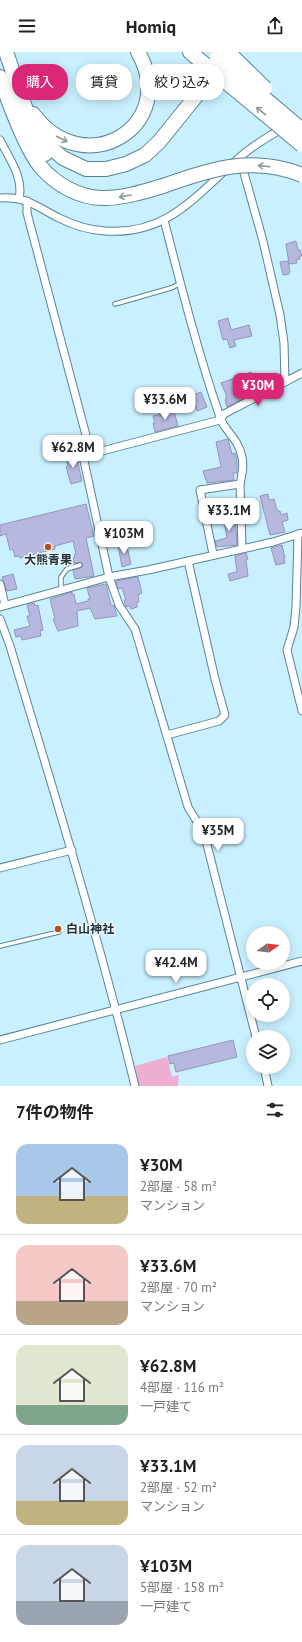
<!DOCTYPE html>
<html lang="ja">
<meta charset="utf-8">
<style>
body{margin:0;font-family:"PT Sans","Noto Sans JP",sans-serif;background:#f6f6f6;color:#222;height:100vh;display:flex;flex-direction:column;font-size:15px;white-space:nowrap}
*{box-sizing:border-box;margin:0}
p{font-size:13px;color:#767676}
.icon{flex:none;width:22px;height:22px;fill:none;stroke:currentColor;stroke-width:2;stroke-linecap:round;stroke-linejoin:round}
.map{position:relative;height:1034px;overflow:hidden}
.side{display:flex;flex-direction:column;background:#fff;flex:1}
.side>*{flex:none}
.hud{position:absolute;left:12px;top:12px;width:278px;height:36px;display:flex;gap:8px}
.needle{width:26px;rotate:76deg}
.buttons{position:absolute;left:246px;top:874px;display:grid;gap:8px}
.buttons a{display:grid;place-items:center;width:44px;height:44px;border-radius:50%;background:#fff;box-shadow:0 2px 10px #0003;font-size:20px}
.price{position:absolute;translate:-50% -34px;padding:0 9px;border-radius:8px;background:#fff;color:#222;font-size:13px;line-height:26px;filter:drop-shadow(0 1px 2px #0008)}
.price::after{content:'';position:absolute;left:50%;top:24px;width:12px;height:9px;margin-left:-6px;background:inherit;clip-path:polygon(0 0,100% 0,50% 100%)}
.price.active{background:#db2777;color:#fff}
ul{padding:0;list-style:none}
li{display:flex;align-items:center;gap:12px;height:100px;padding:0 16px}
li+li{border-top:1px solid #e0e0e0}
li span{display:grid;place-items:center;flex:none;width:112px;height:80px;border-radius:12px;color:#555}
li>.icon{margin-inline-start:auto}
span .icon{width:48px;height:48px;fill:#fffc;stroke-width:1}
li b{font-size:17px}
h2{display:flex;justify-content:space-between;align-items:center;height:48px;padding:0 16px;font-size:17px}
.chip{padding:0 14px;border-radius:16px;background:#fff;box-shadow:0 2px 10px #0003;font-size:14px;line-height:36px}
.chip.active{background:#db2777;color:#fff}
header{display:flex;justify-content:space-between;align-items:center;height:52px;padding:0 16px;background:#fff;font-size:18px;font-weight:800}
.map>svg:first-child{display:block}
</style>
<header><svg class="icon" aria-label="menu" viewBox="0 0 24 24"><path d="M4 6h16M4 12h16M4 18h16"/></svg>Homiq<svg class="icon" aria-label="share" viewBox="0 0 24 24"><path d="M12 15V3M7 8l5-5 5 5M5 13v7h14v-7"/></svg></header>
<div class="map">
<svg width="302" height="1034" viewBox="0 0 302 1034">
<rect width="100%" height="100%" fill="#c9f0ff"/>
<!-- green -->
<polygon fill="#eeaed2" points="167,1005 172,1025 179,1023 178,1034 139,1034 135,1014"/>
<!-- building -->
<g fill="#b7b8e0" stroke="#9494ba">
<polygon points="296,189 298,198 300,198 302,204 299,204 300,207 296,208 297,211 289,212 286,192"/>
<polygon points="288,209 290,220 289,222 283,223 280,210"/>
<polygon points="228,266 231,278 249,273 252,284 234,288 236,294 230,296 227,287 223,288 218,269"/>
<polygon points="251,320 257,339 227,355 225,348 226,347 226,342 221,331"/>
<polygon points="201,340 207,355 197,359 191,344"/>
<polygon points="174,359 178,374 155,380 153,371 155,371 153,364"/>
<polygon points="228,387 232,402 235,401 237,408 237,421 233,421 234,428 207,431 203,419 221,415 216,390"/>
<polygon points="76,402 82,429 71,432 66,415 68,413 66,404"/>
<polygon points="268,442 269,448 274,447 276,455 278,459 280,459 281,463 287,461 288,468 282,470 285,480 270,483 260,444"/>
<polygon points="86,452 94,484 86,486 94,524 75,527 73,518 81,516 83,512 80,510 74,511 73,506 75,505 74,503 76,502 73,489 55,494 55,497 20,506 19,504 15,505 13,497 10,498 6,482 0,484 0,473"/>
<polygon points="235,462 237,493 217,495 215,489 227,486 223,463"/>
<polygon points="126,491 131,512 122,515 118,493"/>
<polygon points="282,493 285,506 284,506 285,511 276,513 271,496"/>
<polygon points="246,501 248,507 246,508 248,524 230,529 228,522 237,520 235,504"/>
<polygon points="13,522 17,537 7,539 2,525"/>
<polygon points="138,525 142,541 138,543 139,550 137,550 137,555 131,557 130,554 126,555 125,552 124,548 126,548 122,536 118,537 116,529"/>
<polygon points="106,532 111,554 114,553 117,564 95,567 90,556 77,559 78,574 58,579 53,567 55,567 50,547 72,540 72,543 74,542 76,552 88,549 88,547 90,547 87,536"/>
<polygon points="34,551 35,554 38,553 43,578 40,579 41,584 22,588 21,584 16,585 14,578 30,574 27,564 30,564 27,553"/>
<polygon points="233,988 237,1005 176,1020 174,1011 170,1012 168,1004"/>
</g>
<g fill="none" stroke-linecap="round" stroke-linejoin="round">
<!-- service casing -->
<g stroke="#578495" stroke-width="5.5">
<g id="service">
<polyline points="115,252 171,236 181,231"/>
<polyline points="61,538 61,525 67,517 80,513"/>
<polyline points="0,894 59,880"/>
</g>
</g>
<!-- minor casing -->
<g stroke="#578495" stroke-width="9">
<g id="minor">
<path d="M0 88C9 106 24 126 19 146"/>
<polyline points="244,111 244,121 263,189 280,263 284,291 285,330"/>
<path d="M0 146C26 144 37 155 59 166 73 173 89 178 105 179 172 184 200 137 246 100 258 91 270 83 284 76"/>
<polyline points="27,149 27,161 91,402"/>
<path d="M164 168C181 234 198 301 220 365 224 379 238 385 242 405 244 414 242 423 240 432L200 438 213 502"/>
<polyline points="240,432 242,496"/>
<polyline points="298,482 296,555 294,575 287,598 302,659"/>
<polyline points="0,532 5,553"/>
<polyline points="0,555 109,525 148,518 273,490 302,481"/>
<path d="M0 567 10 594C54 740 99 886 135 1034"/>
<polyline points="167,683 219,669 225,663 215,627 188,509"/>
<polyline points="0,816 72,798"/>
<polyline points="256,985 204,781 188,755 135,577 119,553 109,525 83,404 220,368 224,362 302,321"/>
<polyline points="0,988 302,909"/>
<polyline points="264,1015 268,1034"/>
</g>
</g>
<!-- motorway casing -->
<g stroke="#578495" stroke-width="16">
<g id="motorway">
<polyline points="6,0 32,75 44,90 63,106 86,117 106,117 126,112 145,103 159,90 222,12"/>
<polyline points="190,0 208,15"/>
<path d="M0 25C8 48 25 95 40 114 55 132 79 146 103 146 124 146 143 140 163 134"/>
<path d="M33 62C85 132 180 73 138 0"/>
<polyline points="19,73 31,90 45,102"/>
</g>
</g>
<!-- service -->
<use href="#service" stroke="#fff" stroke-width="3.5"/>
<!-- minor -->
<use href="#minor" stroke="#fff" stroke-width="7"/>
<!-- motorway -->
<use href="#motorway" stroke="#fff" stroke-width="14"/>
<!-- motorway-bridge casing -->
<g stroke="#578495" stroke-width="16" stroke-linecap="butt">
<g id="motorway-bridge">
<polyline points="228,0 265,36"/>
<polyline points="217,6 302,78"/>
<polyline points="208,15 302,93"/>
<path d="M163 134C210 117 253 103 302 123"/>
</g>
</g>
<!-- motorway-bridge -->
<use href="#motorway-bridge" stroke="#fff" stroke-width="14"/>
</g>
<!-- one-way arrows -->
<defs><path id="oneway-shaft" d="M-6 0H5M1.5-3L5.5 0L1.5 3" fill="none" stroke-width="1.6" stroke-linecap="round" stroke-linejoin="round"/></defs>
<g stroke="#8f989c">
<use href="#oneway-shaft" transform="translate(261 59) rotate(-140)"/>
<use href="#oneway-shaft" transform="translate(62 87) rotate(27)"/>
<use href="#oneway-shaft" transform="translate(264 114) rotate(-173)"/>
<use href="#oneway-shaft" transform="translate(125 144) rotate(170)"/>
</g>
<!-- markers -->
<g fill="#b34f1b" stroke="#eef7fb" stroke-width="1.5">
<circle cx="48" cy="495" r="4"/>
<circle cx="58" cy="877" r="4"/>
</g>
<g text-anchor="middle" stroke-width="3" stroke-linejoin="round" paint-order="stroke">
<!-- poi labels -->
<g font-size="12" font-weight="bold" fill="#1f323a" stroke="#eef7fb">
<text x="48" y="512">大熊青果</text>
<text x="66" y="881" text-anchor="start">白山神社</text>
</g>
</g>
</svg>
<div class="buttons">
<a><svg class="needle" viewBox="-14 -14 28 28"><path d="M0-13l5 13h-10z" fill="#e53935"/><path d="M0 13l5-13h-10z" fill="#767676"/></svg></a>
<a><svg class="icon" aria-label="locate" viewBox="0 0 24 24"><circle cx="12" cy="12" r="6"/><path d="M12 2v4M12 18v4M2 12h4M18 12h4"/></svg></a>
<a><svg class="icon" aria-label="layers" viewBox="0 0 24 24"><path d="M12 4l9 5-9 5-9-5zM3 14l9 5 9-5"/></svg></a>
</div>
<b class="price active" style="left:258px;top:355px">¥30M</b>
<b class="price" style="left:165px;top:369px">¥33.6M</b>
<b class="price" style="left:73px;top:417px">¥62.8M</b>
<b class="price" style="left:229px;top:480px">¥33.1M</b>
<b class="price" style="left:124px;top:503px">¥103M</b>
<b class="price" style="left:218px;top:800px">¥35M</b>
<b class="price" style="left:176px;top:932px">¥42.4M</b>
<div class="hud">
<a class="chip active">購入</a>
<a class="chip">賃貸</a>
<a class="chip">絞り込み</a>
</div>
</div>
<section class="side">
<h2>7件の物件<svg class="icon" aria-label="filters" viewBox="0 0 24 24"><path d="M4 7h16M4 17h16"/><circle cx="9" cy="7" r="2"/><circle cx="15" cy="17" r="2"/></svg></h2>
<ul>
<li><span style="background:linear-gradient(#a9c7e8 65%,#c2b280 0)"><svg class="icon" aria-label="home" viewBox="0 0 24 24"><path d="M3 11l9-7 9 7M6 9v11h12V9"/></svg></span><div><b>¥30M</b><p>2部屋 · 58 m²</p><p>マンション</p></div></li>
<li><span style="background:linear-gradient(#f6c9c9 70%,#b9a48a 0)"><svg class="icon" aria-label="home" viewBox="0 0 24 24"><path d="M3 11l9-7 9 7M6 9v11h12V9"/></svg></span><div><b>¥33.6M</b><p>2部屋 · 70 m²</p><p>マンション</p></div></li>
<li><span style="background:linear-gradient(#dfe7d0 75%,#7fa58c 0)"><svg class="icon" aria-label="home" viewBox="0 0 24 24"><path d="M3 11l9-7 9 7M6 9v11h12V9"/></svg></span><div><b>¥62.8M</b><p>4部屋 · 116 m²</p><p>一戸建て</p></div></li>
<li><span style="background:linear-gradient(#c9d6e8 70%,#c2b280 0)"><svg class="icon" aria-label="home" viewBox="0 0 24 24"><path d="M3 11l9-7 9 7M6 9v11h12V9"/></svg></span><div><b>¥33.1M</b><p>2部屋 · 52 m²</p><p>マンション</p></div></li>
<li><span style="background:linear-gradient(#c9d6e8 70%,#9aa5b1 0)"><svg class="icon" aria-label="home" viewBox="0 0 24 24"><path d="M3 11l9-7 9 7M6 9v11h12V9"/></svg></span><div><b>¥103M</b><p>5部屋 · 158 m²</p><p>一戸建て</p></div></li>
</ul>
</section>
